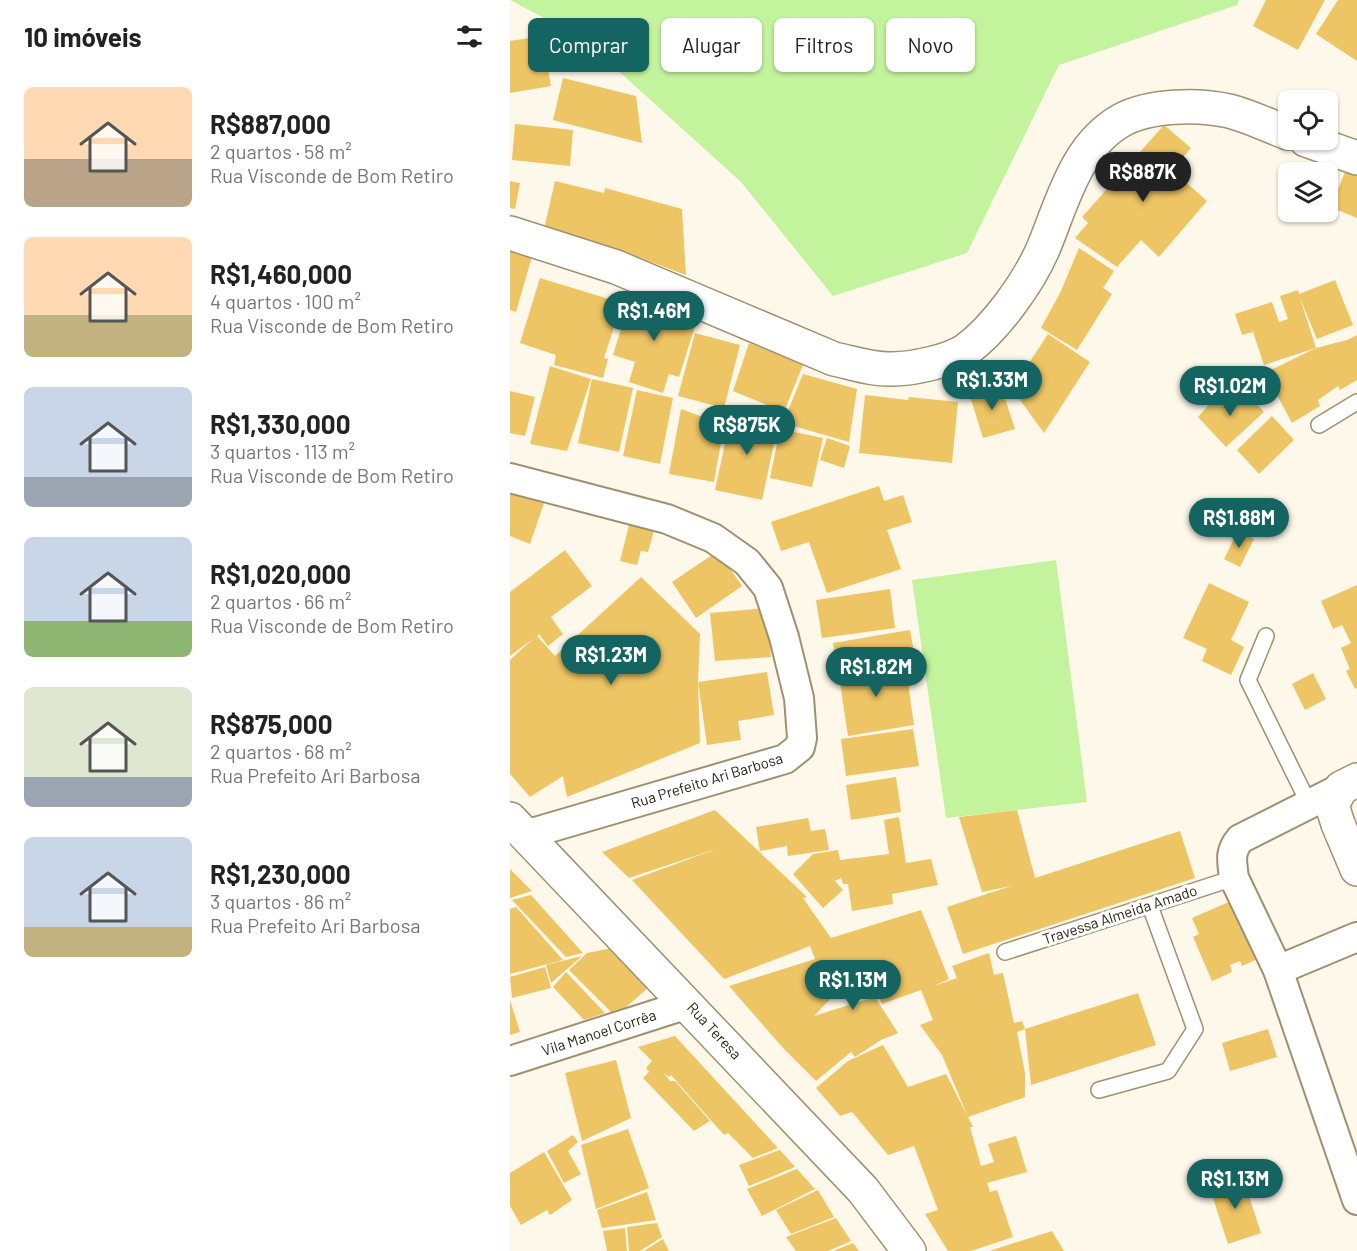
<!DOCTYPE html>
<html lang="pt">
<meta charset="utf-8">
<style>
body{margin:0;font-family:Barlow,sans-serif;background:#f2f2f2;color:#222;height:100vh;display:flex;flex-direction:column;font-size:22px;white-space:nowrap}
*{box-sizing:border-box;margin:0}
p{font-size:20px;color:#767676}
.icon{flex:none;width:33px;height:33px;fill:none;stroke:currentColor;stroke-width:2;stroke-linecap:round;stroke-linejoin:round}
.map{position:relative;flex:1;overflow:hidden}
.sheet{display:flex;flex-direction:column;background:#fff;width:510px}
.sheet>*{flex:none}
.banner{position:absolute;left:18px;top:18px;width:570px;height:54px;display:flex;gap:12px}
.fabs{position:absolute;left:768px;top:90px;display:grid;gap:12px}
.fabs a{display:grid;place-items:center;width:60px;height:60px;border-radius:9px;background:#fff;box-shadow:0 2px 4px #0004;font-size:30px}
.price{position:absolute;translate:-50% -51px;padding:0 14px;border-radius:21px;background:#146462;color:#fff;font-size:20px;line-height:39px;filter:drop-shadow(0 2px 3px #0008)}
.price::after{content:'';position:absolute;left:50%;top:36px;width:18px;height:14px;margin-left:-9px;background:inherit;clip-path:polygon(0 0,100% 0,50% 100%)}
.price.on{background:#222;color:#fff}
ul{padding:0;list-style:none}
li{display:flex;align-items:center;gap:18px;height:150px;padding:0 24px}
li span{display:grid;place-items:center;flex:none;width:168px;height:120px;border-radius:9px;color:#555}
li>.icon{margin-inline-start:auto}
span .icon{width:72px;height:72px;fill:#fffc;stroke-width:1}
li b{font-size:26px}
h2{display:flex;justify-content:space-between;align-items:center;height:72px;padding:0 24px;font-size:26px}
.chip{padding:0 21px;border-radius:9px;background:#fff;box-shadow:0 2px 4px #0004;font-size:21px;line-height:54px}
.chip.on{background:#146462;color:#fff}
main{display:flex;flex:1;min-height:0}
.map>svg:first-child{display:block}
</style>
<main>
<section class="sheet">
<h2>10 imóveis<svg class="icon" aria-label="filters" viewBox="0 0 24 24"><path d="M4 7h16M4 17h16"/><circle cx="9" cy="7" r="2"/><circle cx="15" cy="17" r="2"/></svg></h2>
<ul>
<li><span style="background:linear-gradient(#ffd9b3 60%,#b9a48a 0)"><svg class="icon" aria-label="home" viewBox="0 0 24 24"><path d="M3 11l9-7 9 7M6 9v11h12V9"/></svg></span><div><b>R$887,000</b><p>2 quartos · 58 m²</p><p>Rua Visconde de Bom Retiro</p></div></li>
<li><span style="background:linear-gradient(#ffd9b3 65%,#c2b280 0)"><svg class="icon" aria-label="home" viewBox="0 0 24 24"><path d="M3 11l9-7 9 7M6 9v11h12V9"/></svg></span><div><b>R$1,460,000</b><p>4 quartos · 100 m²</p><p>Rua Visconde de Bom Retiro</p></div></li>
<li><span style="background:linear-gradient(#c9d6e8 75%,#9aa5b1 0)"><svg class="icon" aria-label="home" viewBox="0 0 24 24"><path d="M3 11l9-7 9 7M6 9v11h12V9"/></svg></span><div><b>R$1,330,000</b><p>3 quartos · 113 m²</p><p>Rua Visconde de Bom Retiro</p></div></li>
<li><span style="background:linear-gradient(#c9d6e8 70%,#8fb573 0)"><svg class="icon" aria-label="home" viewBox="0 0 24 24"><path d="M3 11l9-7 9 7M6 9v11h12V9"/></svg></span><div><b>R$1,020,000</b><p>2 quartos · 66 m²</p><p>Rua Visconde de Bom Retiro</p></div></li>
<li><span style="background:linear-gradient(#dfe7d0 75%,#9aa5b1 0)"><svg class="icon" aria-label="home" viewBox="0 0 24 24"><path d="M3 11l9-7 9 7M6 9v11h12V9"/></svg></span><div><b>R$875,000</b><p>2 quartos · 68 m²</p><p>Rua Prefeito Ari Barbosa</p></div></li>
<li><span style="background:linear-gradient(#c9d6e8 75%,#c2b280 0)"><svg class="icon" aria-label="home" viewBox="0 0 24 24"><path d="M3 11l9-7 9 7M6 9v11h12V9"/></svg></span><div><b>R$1,230,000</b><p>3 quartos · 86 m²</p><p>Rua Prefeito Ari Barbosa</p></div></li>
</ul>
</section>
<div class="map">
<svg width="847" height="1251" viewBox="0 0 847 1251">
<rect width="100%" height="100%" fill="#fef8ea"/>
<!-- green -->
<g fill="#c3f39d">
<polygon points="0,0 729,0 727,5 549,65 457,253 323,296 231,182 72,38"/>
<polygon points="546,560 577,802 436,818 402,580"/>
</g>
<!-- building -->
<g fill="#eec565">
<polygon points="756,0 815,0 788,50 743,26"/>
<polygon points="828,0 847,0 847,61 806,34"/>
<polygon points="32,36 41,86 0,93 0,41"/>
<polygon points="53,78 126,96 132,143 43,120"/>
<polygon points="5,124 63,130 60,166 2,160"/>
<polygon points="654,125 681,148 662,170 697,201 649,257 631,240 607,267 565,238 578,223 572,217"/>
<polygon points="835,172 847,176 847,218 821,207"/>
<polygon points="0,181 10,183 5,209 0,208"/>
<polygon points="45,181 94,193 95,188 172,209 176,275 125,256 33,234"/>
<polygon points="0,246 23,253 6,312 0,310"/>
<polygon points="569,248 604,271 593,288 602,294 567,350 531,328 551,291"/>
<polygon points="30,278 112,303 94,358 98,359 93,378 82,375 83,373 82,375 44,365 46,355 10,343"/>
<polygon points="825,280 843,325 807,339 790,298 806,348 754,365 743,332 732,335 725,314 762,302 769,322 778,319 770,296 788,290 789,294"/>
<polygon points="121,296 188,317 169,377 159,374 153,393 119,382 125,362 103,355"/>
<polygon points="185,333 230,345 214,408 168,396"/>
<polygon points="538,334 580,362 534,433 502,389"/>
<polygon points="847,335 847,380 830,390 828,386 808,400 810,406 782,423 755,373 806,348 837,340"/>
<polygon points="239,343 293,365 274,412 223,391"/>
<polygon points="40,366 81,379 57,451 20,444"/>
<polygon points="293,374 347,389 339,442 273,423"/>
<polygon points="82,379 123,388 109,452 68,443"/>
<polygon points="490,383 505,429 473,438 459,393"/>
<polygon points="127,390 163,398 150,464 113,456"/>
<polygon points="0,391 25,397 15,436 0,433"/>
<polygon points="710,392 728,405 739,395 754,412 716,447 688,417"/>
<polygon points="355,395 398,400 399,397 448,402 442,463 349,453"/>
<polygon points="171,409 214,425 204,482 159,474"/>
<polygon points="222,411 269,421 252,500 205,490"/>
<polygon points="762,416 784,440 749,474 727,450"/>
<polygon points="270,429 313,438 302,487 260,478"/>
<polygon points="317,438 340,446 334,468 310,460"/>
<polygon points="369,486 374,501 393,495 402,522 377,530 391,569 317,593 299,542 271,551 261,522"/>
<polygon points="0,488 37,494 20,544 0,536"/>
<polygon points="120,521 145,527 138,552 131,551 127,565 110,561"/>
<polygon points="728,531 744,539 730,567 714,559"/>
<polygon points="55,550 82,586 41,617 53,634 38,646 29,634 27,636 45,656 131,577 190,634 188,682 257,672 264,715 228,721 231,740 197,745 188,682 190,743 57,797 53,776 20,797 0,774 0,660 24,638 0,656 0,592"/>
<polygon points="208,551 232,586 186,618 162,582"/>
<polygon points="699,583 739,602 721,640 734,647 721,675 692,661 697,649 673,638"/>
<polygon points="847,585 847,688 845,689 836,671 840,669 831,648 841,643 832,625 823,629 811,601"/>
<polygon points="380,589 385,628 312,638 306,600"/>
<polygon points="257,608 261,657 205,661 200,613"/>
<polygon points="400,630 405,657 375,662 373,651 363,653 365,662 327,668 323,643"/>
<polygon points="395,661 404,725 338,736 328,670"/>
<polygon points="803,673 816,699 795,710 782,684"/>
<polygon points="403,729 409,766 336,776 331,739"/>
<polygon points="386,777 391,812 341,820 336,785"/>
<polygon points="205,810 297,897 293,898 321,938 411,910 439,979 424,986 447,978 442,966 479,953 484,975 493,973 504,1023 512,1021 515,1029 507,1032 515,1073 515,1097 458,1117 463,1127 460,1127 471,1166 484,1162 478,1144 506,1136 517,1172 477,1183 480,1192 487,1190 503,1237 461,1251 438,1251 415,1214 428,1210 404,1146 378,1155 342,1112 330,1116 306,1088 338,1061 373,1045 398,1087 436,1074 458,1117 432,1055 410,1025 423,1020 411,990 372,1004 361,980 327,992 304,1016 365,997 388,1033 371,1040 345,1057 341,1052 306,1081 273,1048 219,986 305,959 300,946 214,979 122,880 209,848 119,878 92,852"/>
<polygon points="507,810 525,878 670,831 685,878 453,954 437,907 501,886 472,892 449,817"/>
<polygon points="389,817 396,863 421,859 428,885 382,894 383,904 342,911 338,884 333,884 331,878 325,881 333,890 313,908 283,874 303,854 328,850 330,860 379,854 374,820"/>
<polygon points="298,818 301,831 315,829 319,850 278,856 277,846 250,851 246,827"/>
<polygon points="0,869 22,891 0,898"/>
<polygon points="21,895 73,953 56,957 2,900"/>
<polygon points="728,898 752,957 732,966 730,961 720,965 722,972 702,981 683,937 689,934 682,918"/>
<polygon points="6,907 53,960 0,974 0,909"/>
<polygon points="103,948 140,986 115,1008 102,1013 59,970 77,953"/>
<polygon points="72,956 41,983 36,965"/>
<polygon points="35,967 41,988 2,998 0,977"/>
<polygon points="56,972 95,1013 74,1020 43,987"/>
<polygon points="628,993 646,1045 521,1085 515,1029"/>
<polygon points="0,1000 10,1032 0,1035"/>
<polygon points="758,1029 767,1057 720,1071 712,1043"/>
<polygon points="165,1036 268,1148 243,1158 218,1133 214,1135 161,1075 159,1077 154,1073 160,1081 165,1081 200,1121 184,1131 133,1078 139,1072 136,1068 142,1061 128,1047"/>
<polygon points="106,1060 121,1118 72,1141 55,1073"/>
<polygon points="118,1129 139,1188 86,1209 71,1145"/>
<polygon points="63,1135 68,1142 58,1151 71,1174 54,1183 37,1151"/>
<polygon points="270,1150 285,1167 239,1186 229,1165"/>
<polygon points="34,1152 62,1200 40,1215 37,1210 11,1225 0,1206 0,1173"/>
<polygon points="287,1169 305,1189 252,1216 237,1189"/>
<polygon points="732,1175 751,1233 718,1244 699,1186"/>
<polygon points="308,1190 324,1217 281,1234 266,1210"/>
<polygon points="137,1192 146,1220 92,1228 87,1210"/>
<polygon points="326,1218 341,1241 318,1251 286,1251 276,1237"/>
<polygon points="147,1223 152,1237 130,1251 119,1251 117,1227"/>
<polygon points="115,1228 117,1251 97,1251 93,1231"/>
<polygon points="542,1231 554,1251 479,1251"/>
<polygon points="153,1239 159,1251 134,1251"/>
<polygon points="343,1243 349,1251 323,1251"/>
</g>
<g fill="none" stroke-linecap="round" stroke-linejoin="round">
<!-- lane casing -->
<g stroke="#9f9070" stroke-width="18">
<g id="lane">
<polyline points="809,425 847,402"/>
<polyline points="756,636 738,680 799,804"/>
<polyline points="495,952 724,878"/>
<polyline points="589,1090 658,1071 685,1029 640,906"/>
</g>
</g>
<!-- street casing -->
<g stroke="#9f9070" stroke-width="32">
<g id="street">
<polyline points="0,478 157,519 203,538 237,562 258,588 274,637 289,698 292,738 290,747 275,759 15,835"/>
<path d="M831 788 730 839C719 852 722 861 724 878L768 970 847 1200"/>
<polyline points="768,970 847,937"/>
<polyline points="0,1061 178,1004"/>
</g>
</g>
<!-- secondary casing -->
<g stroke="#9f9070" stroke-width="36">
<g id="secondary">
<polyline points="796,140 847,158"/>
<path d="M0 233 106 267 324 359C343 363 363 370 382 369 402 369 440 361 456 350 486 328 518 283 533 249 552 204 565 146 612 120 640 105 688 104 719 111 739 116 759 126 778 133"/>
<polyline points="847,780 831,788 822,805 828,824 847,869"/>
<polyline points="0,819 353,1190 399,1251"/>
</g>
</g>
<!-- lane -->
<use href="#lane" stroke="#fff" stroke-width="15"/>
<!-- street -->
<use href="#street" stroke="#fff" stroke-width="28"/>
<!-- secondary -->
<use href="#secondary" stroke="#fff" stroke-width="33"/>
</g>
<g text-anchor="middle" stroke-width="6" stroke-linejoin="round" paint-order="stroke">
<!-- street labels -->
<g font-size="15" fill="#231e11" stroke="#fff">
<text transform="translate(197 781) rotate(-17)" y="5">Rua Prefeito Ari Barbosa</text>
<text transform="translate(610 915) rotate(-18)" y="5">Travessa Almeida Amado</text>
<text transform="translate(204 1031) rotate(47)" y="5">Rua Teresa</text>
<text transform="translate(89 1033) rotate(-18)" y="5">Vila Manoel Corrêa</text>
</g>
</g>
</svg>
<div class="fabs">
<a><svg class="icon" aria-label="locate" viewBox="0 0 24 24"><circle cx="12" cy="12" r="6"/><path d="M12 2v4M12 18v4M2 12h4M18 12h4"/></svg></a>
<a><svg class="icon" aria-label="layers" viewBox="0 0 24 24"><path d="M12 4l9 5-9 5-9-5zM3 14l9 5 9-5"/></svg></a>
</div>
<b class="price on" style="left:633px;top:203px">R$887K</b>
<b class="price" style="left:144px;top:342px">R$1.46M</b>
<b class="price" style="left:482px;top:411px">R$1.33M</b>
<b class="price" style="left:720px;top:417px">R$1.02M</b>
<b class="price" style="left:237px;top:456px">R$875K</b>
<b class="price" style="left:729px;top:549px">R$1.88M</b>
<b class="price" style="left:101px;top:686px">R$1.23M</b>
<b class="price" style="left:366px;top:698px">R$1.82M</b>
<b class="price" style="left:343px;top:1011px">R$1.13M</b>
<b class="price" style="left:725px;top:1210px">R$1.13M</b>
<div class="banner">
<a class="chip on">Comprar</a>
<a class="chip">Alugar</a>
<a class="chip">Filtros</a>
<a class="chip">Novo</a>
</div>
</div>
</main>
